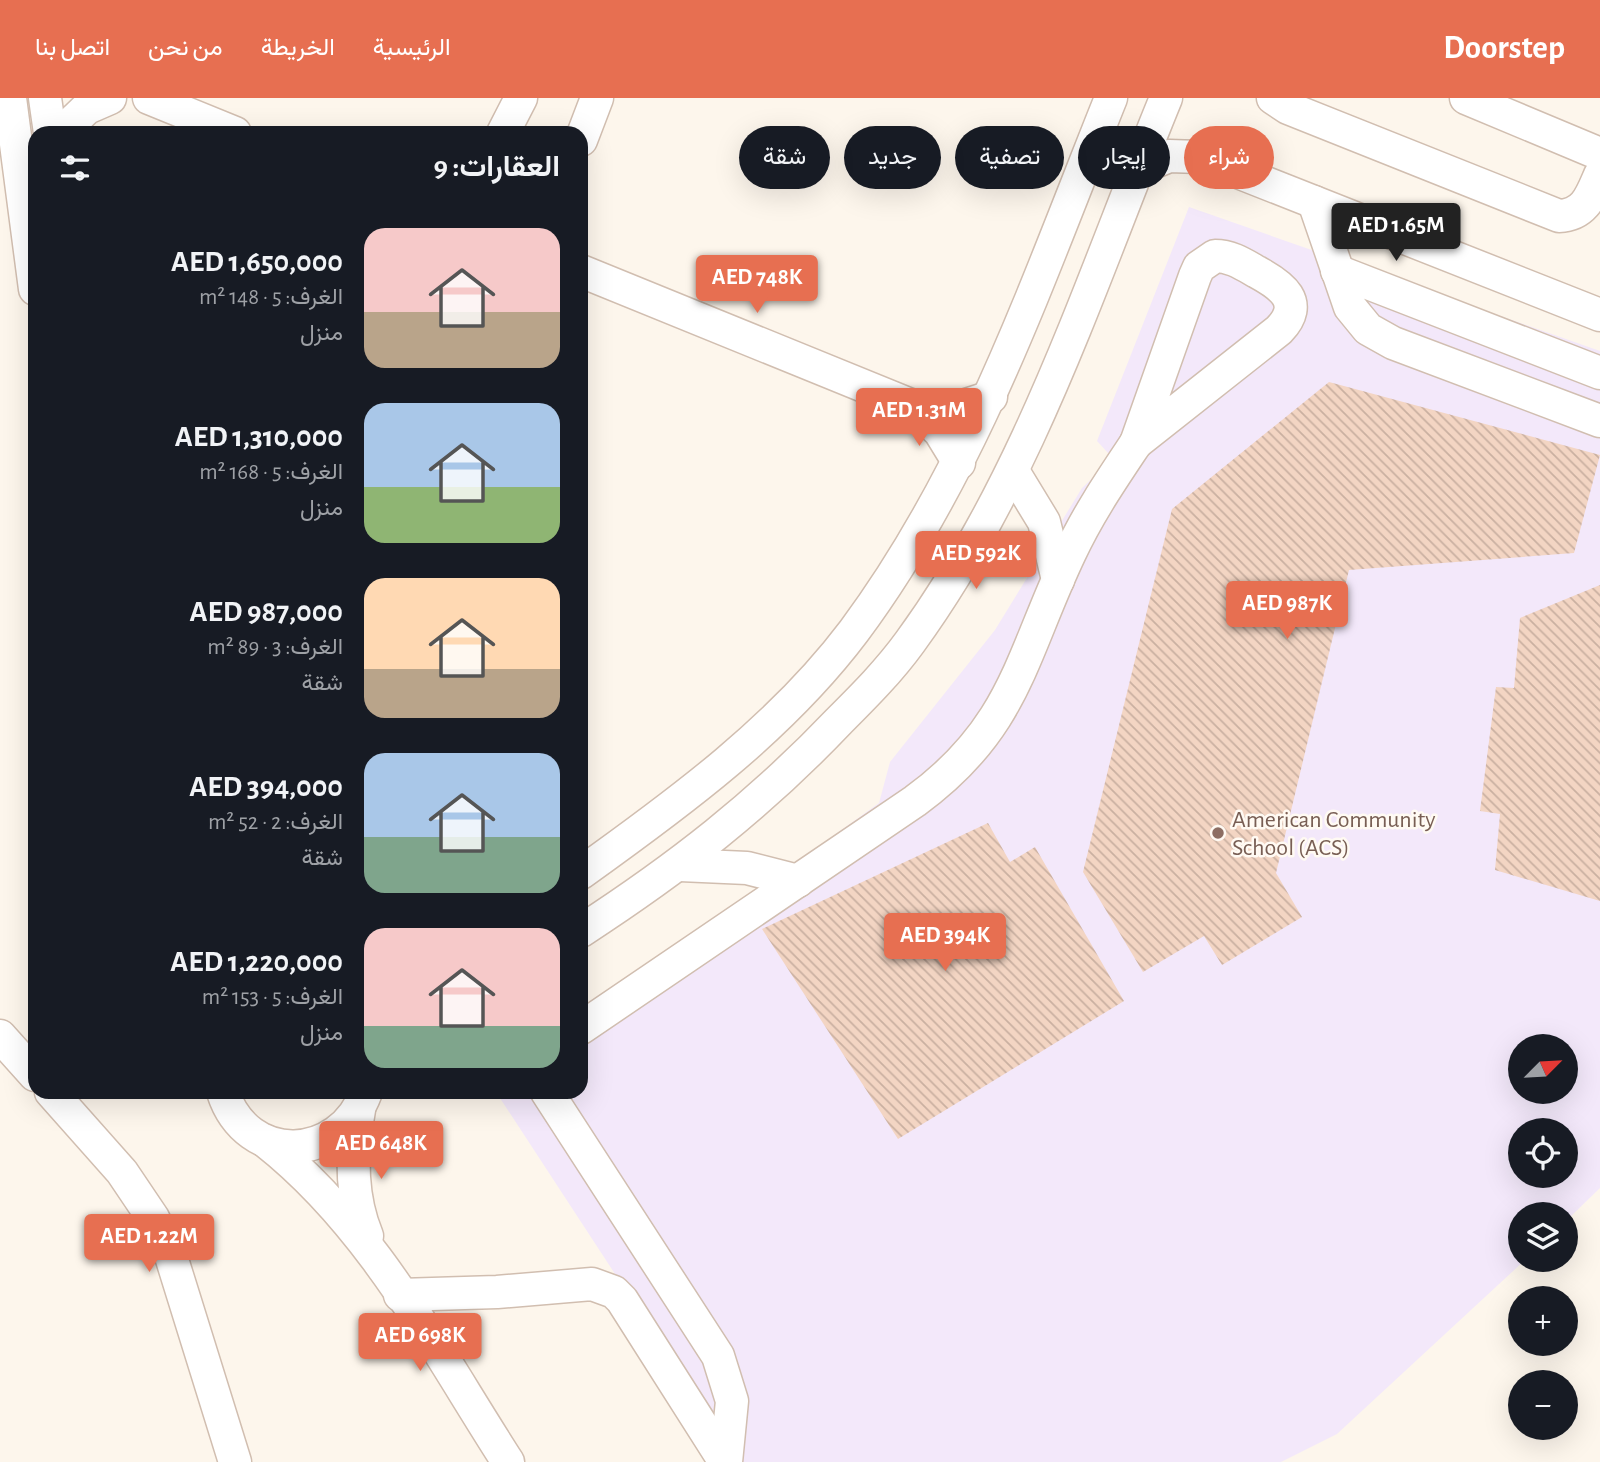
<!DOCTYPE html>
<html lang="ar">
<meta charset="utf-8">
<style>
body{margin:0;font-family:"Alegreya Sans",Vazirmatn,sans-serif;background:#242831;color:#f1f3f6;direction:rtl;height:100vh;display:flex;flex-direction:column;font-size:26px;white-space:nowrap}
*{box-sizing:border-box;margin:0}
p{font-size:23px;color:#9ea1a6}
.icon{flex:none;width:38px;height:38px;fill:none;stroke:currentColor;stroke-width:2;stroke-linecap:round;stroke-linejoin:round}
.map{position:relative;flex:1;overflow:hidden;direction:ltr}
.sheet{position:absolute;left:28px;top:28px;width:560px;height:973px;display:flex;flex-direction:column;background:#171b24;border-radius:21px;box-shadow:0 7px 28px #0002;direction:rtl}
.sheet>*{flex:none}
.hud{position:absolute;left:609px;top:28px;width:665px;height:63px;direction:rtl;display:flex;gap:14px}
.needle{width:46px;rotate:66deg}
.fabs{position:absolute;left:1508px;top:936px;display:grid;gap:14px}
.fabs a{display:grid;place-items:center;width:70px;height:70px;border-radius:50%;background:#171b24;box-shadow:0 7px 28px #0002;font-size:35px}
.price{position:absolute;translate:-50% -60px;padding:0 16px;border-radius:7px;background:#e76f51;color:#fff;font-size:23px;line-height:46px;filter:drop-shadow(0 2px 4px #0008)}
.price::after{content:'';position:absolute;left:50%;top:42px;width:21px;height:16px;margin-left:-10px;background:inherit;clip-path:polygon(0 0,100% 0,50% 100%)}
.price.current{background:#222;color:#fff}
ul{padding:0;list-style:none}
li{display:flex;align-items:center;gap:21px;height:175px;padding:0 28px}
li span{display:grid;place-items:center;flex:none;width:196px;height:140px;border-radius:21px;color:#555}
li>.icon{margin-inline-start:auto}
span .icon{width:84px;height:84px;fill:#fffc;stroke-width:1}
li b{font-size:30px}
h2{display:flex;justify-content:space-between;align-items:center;height:84px;padding:0 28px;font-size:30px}
.tag{padding:0 24px;border-radius:32px;background:#171b24;box-shadow:0 7px 28px #0002;font-size:24px;line-height:63px}
.tag.current{background:#e76f51;color:#fff}
header{display:flex;align-items:center;gap:42px;box-sizing:border-box;height:98px;padding:0 35px;background:#e76f51;color:#fff}
header strong{font-size:33px}
nav{display:flex;gap:38px;margin-inline-start:auto;font-size:24px}
.map>svg:first-child{display:block}
</style>
<header>
<strong>Doorstep</strong>
<nav><a>الرئيسية</a><a>الخريطة</a><a>من نحن</a><a>اتصل بنا</a></nav>
</header>
<div class="map">
<svg width="1600" height="1364" viewBox="0 0 1600 1364">
<defs>
<pattern id="building-back-hatch" width="6" height="6" patternUnits="userSpaceOnUse" patternTransform="scale(1.75)"><rect width="6" height="6" fill="#f3d5c3"/><path d="M-1 5l2 2M0 0l6 6M5-1l2 2" fill="none" stroke="#cab0a1"/></pattern>
</defs>
<rect width="100%" height="100%" fill="#fdf6ec"/>
<!-- education -->
<path fill="#f3e8fa" fill-rule="evenodd" d="M1189 109 1600 253V1090L1566 1123V1116H1521V1162H1525L1337 1336 1281 1364H738L496 994H581V909L718 821 879 705 890 664 995 532 1082 390 1102 371 1109 356 1097 343ZM1521 948H1566V994H1521ZM1521 1032H1566V1078H1521Z"/>
<!-- building -->
<g fill="url(#building-back-hatch)">
<polygon points="1329,284 1600,357 1574,455 1349,472 1276,775 1302,819 1222,867 1204,838 1143,874 1083,774 1172,411"/>
<polygon points="1600,487 1600,803 1495,772 1500,716 1480,713 1496,589 1514,590 1520,520"/>
<polygon points="988,725 1010,764 1035,749 1124,903 898,1041 762,831"/>
</g>
<g fill="none" stroke-linecap="round" stroke-linejoin="round">
<!-- minor casing -->
<g stroke="#d1beb0" stroke-width="35">
<g id="minor">
<polyline points="10,0 35,191"/>
<polyline points="45,0 50,35"/>
<polyline points="149,0 235,35"/>
<path d="M1273 0 1288 10 1559 118C1585 117 1591 98 1600 77"/>
<polyline points="1466,0 1600,56"/>
<polyline points="61,35 87,10 110,0"/>
<polyline points="503,35 521,0"/>
<polyline points="581,42 597,0"/>
<polyline points="1140,70 1169,58 1200,59 1600,217"/>
<polyline points="1314,104 1350,209 1368,231 1393,245 1600,323"/>
<path d="M1215 158C1231 158 1243 166 1257 174 1281 187 1306 204 1279 232L1136 345 1195 178 1199 169Z"/>
<polyline points="581,173 913,308 957,310 991,299"/>
<polyline points="1337,173 1600,275"/>
<polyline points="913,308 940,334 959,365"/>
<polyline points="1013,373 1044,424 1058,482"/>
<polyline points="680,767 747,770 798,783"/>
<path d="M581 775C679 705 781 630 854 533 973 373 1037 184 1111 0"/>
<path d="M581 833C678 770 759 707 839 623 864 598 889 573 910 544 1029 381 1090 185 1166 0"/>
<path d="M581 930 915 703C1015 630 1021 558 1070 455 1088 416 1112 381 1136 345"/>
<polyline points="0,938 35,977"/>
<polyline points="51,994 122,1074 153,1120 170,1155 235,1364"/>
<path d="M223 994C247 1068 340 1065 366 994"/>
<polyline points="547,994 718,1258 732,1303 726,1364"/>
<path d="M359 1012C351 1054 350 1097 367 1138"/>
<path d="M265 1043C372 1127 435 1251 508 1364"/>
<polyline points="400,1197 497,1194 592,1186 614,1194 622,1202 725,1364"/>
</g>
</g>
<!-- minor -->
<use href="#minor" stroke="#fff" stroke-width="32"/>
</g>
<!-- markers -->
<circle fill="#8d6e63" stroke="#fffaf3" stroke-width="2.5" cx="1218" cy="735" r="7"/>
<g text-anchor="middle" stroke-width="5" stroke-linejoin="round" paint-order="stroke">
<!-- education labels -->
<g font-size="24" fill="#785e54" stroke="#fffaf3" text-anchor="start">
<text x="1232" y="729">American Community<tspan x="1232" dy="28">School (ACS)</tspan></text>
</g>
</g>
</svg>
<div class="fabs">
<a><svg class="needle" viewBox="-14 -14 28 28"><path d="M0-13l5 13h-10z" fill="#e53935"/><path d="M0 13l5-13h-10z" fill="#9ea1a6"/></svg></a>
<a><svg class="icon" aria-label="locate" viewBox="0 0 24 24"><circle cx="12" cy="12" r="6"/><path d="M12 2v4M12 18v4M2 12h4M18 12h4"/></svg></a>
<a><svg class="icon" aria-label="layers" viewBox="0 0 24 24"><path d="M12 4l9 5-9 5-9-5zM3 14l9 5 9-5"/></svg></a>
<a>+</a>
<a>−</a>
</div>
<b class="price current" style="left:1396px;top:165px">AED 1.65M</b>
<b class="price" style="left:757px;top:217px">AED 748K</b>
<b class="price" style="left:919px;top:350px">AED 1.31M</b>
<b class="price" style="left:976px;top:493px">AED 592K</b>
<b class="price" style="left:1287px;top:543px">AED 987K</b>
<b class="price" style="left:945px;top:875px">AED 394K</b>
<b class="price" style="left:381px;top:1083px">AED 648K</b>
<b class="price" style="left:149px;top:1176px">AED 1.22M</b>
<b class="price" style="left:420px;top:1275px">AED 698K</b>
<div class="hud">
<a class="tag current">شراء</a>
<a class="tag">إيجار</a>
<a class="tag">تصفية</a>
<a class="tag">جديد</a>
<a class="tag">شقة</a>
</div>
<section class="sheet">
<h2>العقارات: 9<svg class="icon" aria-label="filters" viewBox="0 0 24 24"><path d="M4 7h16M4 17h16"/><circle cx="9" cy="7" r="2"/><circle cx="15" cy="17" r="2"/></svg></h2>
<ul>
<li><span style="background:linear-gradient(#f6c9c9 60%,#b9a48a 0)"><svg class="icon" aria-label="home" viewBox="0 0 24 24"><path d="M3 11l9-7 9 7M6 9v11h12V9"/></svg></span><div><b>AED 1,650,000</b><p>الغرف: 5 · 148 m²</p><p>منزل</p></div></li>
<li><span style="background:linear-gradient(#a9c7e8 60%,#8fb573 0)"><svg class="icon" aria-label="home" viewBox="0 0 24 24"><path d="M3 11l9-7 9 7M6 9v11h12V9"/></svg></span><div><b>AED 1,310,000</b><p>الغرف: 5 · 168 m²</p><p>منزل</p></div></li>
<li><span style="background:linear-gradient(#ffd9b3 65%,#b9a48a 0)"><svg class="icon" aria-label="home" viewBox="0 0 24 24"><path d="M3 11l9-7 9 7M6 9v11h12V9"/></svg></span><div><b>AED 987,000</b><p>الغرف: 3 · 89 m²</p><p>شقة</p></div></li>
<li><span style="background:linear-gradient(#a9c7e8 60%,#7fa58c 0)"><svg class="icon" aria-label="home" viewBox="0 0 24 24"><path d="M3 11l9-7 9 7M6 9v11h12V9"/></svg></span><div><b>AED 394,000</b><p>الغرف: 2 · 52 m²</p><p>شقة</p></div></li>
<li><span style="background:linear-gradient(#f6c9c9 70%,#7fa58c 0)"><svg class="icon" aria-label="home" viewBox="0 0 24 24"><path d="M3 11l9-7 9 7M6 9v11h12V9"/></svg></span><div><b>AED 1,220,000</b><p>الغرف: 5 · 153 m²</p><p>منزل</p></div></li>
</ul>
</section>
</div>
